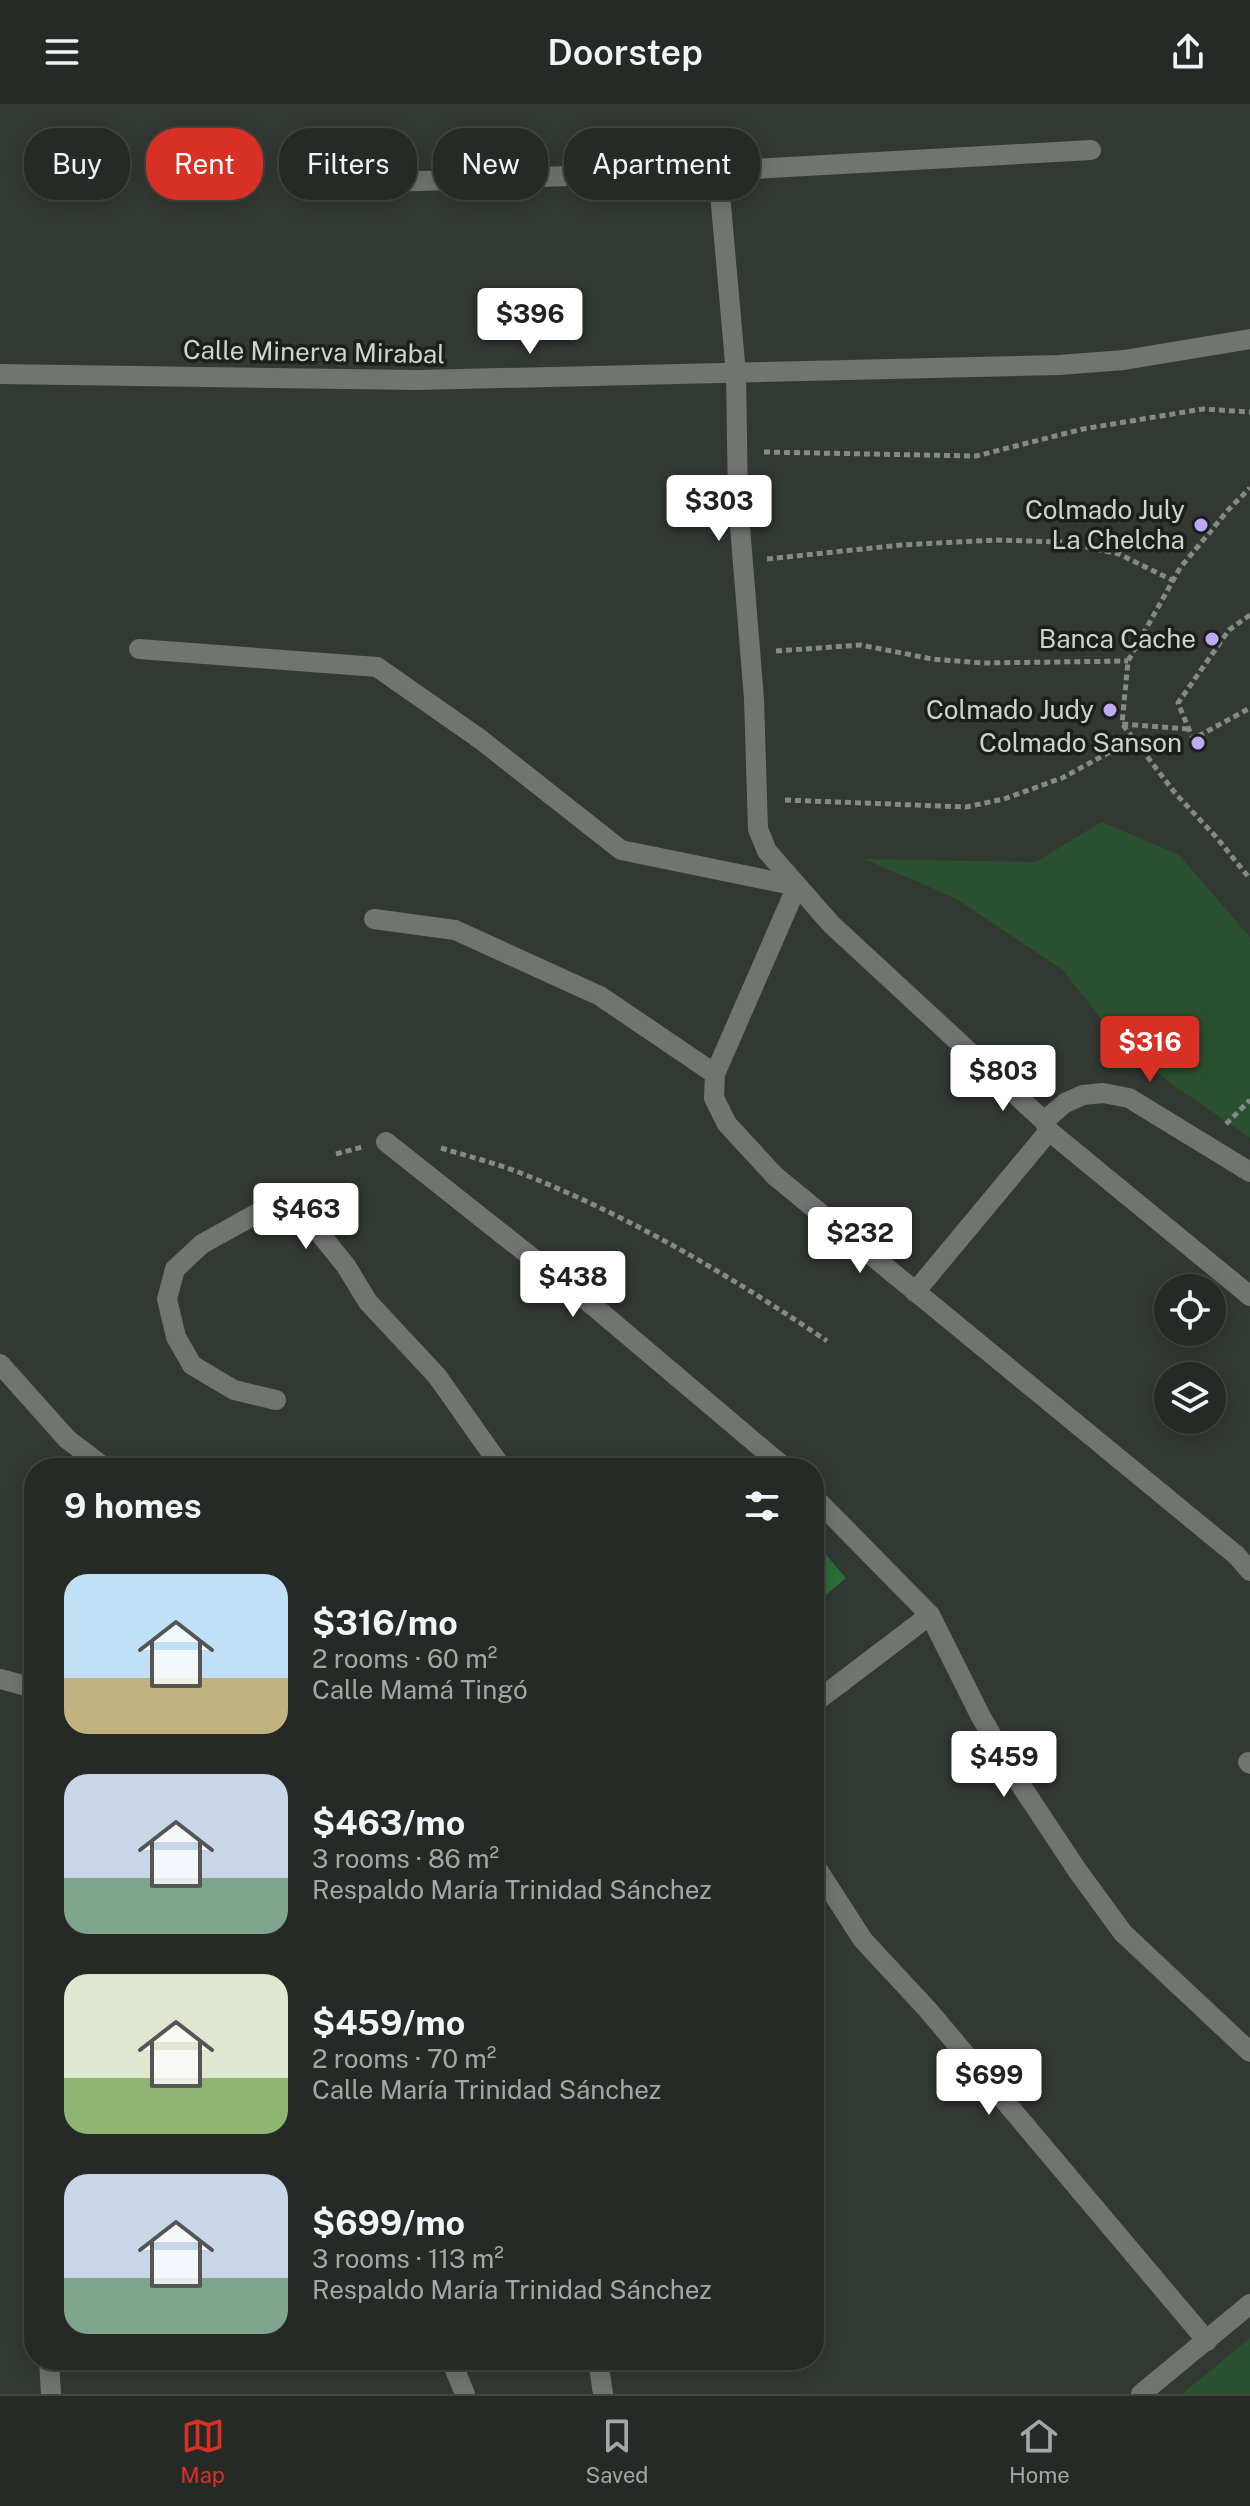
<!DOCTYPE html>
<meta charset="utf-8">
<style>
body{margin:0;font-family:"Public Sans",sans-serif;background:#323632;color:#f1f3f6;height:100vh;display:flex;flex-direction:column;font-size:30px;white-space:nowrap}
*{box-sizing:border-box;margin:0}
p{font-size:26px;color:#a4a7a7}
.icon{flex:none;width:44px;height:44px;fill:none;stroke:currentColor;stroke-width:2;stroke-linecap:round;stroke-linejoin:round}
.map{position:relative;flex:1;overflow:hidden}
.details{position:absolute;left:24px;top:1354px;width:800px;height:912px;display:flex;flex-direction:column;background:#262a26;border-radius:32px;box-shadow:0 4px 20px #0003,0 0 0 2px #424643}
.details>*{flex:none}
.banner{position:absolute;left:24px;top:24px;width:800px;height:72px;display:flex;gap:16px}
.tools{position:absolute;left:1154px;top:1170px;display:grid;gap:16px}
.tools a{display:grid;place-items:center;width:72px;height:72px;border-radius:50%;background:#262a26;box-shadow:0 4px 20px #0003,0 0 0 2px #424643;font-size:40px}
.price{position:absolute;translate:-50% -68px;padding:0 18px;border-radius:8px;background:#fff;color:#222;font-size:26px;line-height:52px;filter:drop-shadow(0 2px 4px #0008)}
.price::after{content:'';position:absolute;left:50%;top:48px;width:24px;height:18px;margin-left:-12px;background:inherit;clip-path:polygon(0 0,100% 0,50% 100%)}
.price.on{background:#d93025;color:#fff}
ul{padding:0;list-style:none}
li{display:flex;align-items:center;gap:24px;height:200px;padding:0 40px}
li span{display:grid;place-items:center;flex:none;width:224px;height:160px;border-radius:24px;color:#555}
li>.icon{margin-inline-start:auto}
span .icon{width:96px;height:96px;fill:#fffc;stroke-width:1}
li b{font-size:34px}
h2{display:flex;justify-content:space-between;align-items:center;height:96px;padding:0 40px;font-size:34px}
.chip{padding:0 28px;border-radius:32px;background:#262a26;box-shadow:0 4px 20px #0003,0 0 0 2px #424643;font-size:28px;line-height:72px}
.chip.on{background:#d93025;color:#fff}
header{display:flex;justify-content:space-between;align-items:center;height:104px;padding:0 40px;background:#262a26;font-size:36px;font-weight:600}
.menu{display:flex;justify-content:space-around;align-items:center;height:112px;border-top:2px solid #424643;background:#262a26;font-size:22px;color:#a4a7a7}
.menu a{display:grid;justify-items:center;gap:4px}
.menu .on{color:#d93025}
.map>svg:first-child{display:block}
</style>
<header><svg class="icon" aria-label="menu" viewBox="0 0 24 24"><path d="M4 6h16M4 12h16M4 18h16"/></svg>Doorstep<svg class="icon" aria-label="share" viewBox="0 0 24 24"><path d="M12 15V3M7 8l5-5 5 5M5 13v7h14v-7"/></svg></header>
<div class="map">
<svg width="1250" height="2290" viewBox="0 0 1250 2290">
<rect width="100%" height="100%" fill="#323832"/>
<!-- green -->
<g fill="#2b502f">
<polygon points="1101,718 1178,750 1250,833 1250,1034 1169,978 1115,933 1063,866 955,794 864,755 1036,758"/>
<polygon points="1250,2234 1250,2290 1182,2290"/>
</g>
<!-- building -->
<polygon fill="#2c6f37" points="821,1445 846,1474 814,1501 814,1451"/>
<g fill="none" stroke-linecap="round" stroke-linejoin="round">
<!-- path -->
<g stroke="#858a85" stroke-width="5" stroke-dasharray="6 4" stroke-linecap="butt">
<polyline points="764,348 976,352 1083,325 1203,305 1250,308"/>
<polyline points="767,455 901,441 995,436 1063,438 1119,450 1174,477"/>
<polyline points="1250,511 1229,526 1178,599 1193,635 1250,604"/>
<polyline points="776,547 861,541 932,555 982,559 1128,557"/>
<polyline points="1123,621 1175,689 1217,734 1250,775"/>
<polyline points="1188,625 1122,620 1128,557 1180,464 1229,405 1250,384"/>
<polyline points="785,696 966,703 1004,695 1062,674 1134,635"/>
<polyline points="1226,1020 1250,996"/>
<path d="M441 1044C470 1053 500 1060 528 1072 635 1115 732 1173 827 1237"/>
<polyline points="336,1050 362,1043"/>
</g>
<!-- minor -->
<g stroke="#717471" stroke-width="20">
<polyline points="718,67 736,270 738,398 754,595 758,725 767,747 831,820 1044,1017 1049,1027 1250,1192"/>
<polyline points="390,78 718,67 1091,46"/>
<polyline points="0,270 418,276 1059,261 1124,256 1250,235"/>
<polyline points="139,545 377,563 480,635 621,746 797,782"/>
<polyline points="797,782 715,970 714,994 727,1020 775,1072 1236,1451 1250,1467"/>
<polyline points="374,815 455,826 600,892 715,970"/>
<polyline points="1044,1017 1065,999 1083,991 1103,989 1129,994 1250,1068"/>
<polyline points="386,1038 597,1205 785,1364"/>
<polyline points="915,1188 1049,1027"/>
<polyline points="0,1260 67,1335 105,1364"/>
<polyline points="276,1296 234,1286 192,1261 176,1233 167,1195 175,1165 202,1140 274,1100 301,1106 346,1162 368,1198 437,1272 502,1364"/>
<polyline points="814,1393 930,1511 981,1613 1022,1683 1077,1766 1123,1829 1250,1948"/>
<polyline points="0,1575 34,1584"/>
<polyline points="814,1599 930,1511"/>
<polyline points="1248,1658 1250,1660"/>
<polyline points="814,1760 863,1836 928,1906 1207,2237"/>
<polyline points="49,2256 51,2290"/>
<polyline points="451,2256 465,2290"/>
<polyline points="598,2256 603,2290"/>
<polyline points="1141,2290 1250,2200"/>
</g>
</g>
<!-- markers -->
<g fill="#bea9f5" stroke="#1c1f1c" stroke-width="3">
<circle cx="1201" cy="421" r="8"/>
<circle cx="1212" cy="535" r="8"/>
<circle cx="1110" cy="606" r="8"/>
<circle cx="1198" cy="639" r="8"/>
</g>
<g text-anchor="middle" stroke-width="7" stroke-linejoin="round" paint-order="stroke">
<!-- street labels -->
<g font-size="26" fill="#cfd3cf" stroke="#1c1f1c">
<text transform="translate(314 248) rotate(1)" y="9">Calle Minerva Mirabal</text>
</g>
<!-- poi labels -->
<g font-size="26" fill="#cfd3cf" stroke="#1c1f1c" text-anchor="end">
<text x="1185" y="415">Colmado July<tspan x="1185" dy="30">La Chelcha</tspan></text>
<text x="1196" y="544">Banca Cache</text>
<text x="1094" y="615">Colmado Judy</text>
<text x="1182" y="648">Colmado Sanson</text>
</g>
</g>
</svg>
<div class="tools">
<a><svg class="icon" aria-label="locate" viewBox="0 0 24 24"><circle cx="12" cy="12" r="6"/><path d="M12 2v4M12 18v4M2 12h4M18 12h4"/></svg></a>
<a><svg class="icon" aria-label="layers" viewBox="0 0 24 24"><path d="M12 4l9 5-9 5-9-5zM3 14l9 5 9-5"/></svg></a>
</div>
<b class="price" style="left:530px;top:252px">$396</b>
<b class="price" style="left:719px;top:439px">$303</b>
<b class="price on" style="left:1150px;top:980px">$316</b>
<b class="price" style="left:1003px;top:1009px">$803</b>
<b class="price" style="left:306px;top:1147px">$463</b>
<b class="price" style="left:860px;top:1171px">$232</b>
<b class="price" style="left:573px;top:1215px">$438</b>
<b class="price" style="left:1004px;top:1695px">$459</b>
<b class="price" style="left:989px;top:2013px">$699</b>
<div class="banner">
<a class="chip">Buy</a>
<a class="chip on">Rent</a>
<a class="chip">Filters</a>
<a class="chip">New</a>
<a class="chip">Apartment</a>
</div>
<section class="details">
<h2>9 homes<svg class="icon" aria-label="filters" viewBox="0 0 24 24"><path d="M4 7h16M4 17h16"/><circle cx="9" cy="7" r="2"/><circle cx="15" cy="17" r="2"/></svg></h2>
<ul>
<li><span style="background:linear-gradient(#bfe0f5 65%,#c2b280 0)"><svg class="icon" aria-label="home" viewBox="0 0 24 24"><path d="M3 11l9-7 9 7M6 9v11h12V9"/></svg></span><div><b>$316/mo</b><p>2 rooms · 60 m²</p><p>Calle Mamá Tingó</p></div></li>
<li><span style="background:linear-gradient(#c9d6e8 65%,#7fa58c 0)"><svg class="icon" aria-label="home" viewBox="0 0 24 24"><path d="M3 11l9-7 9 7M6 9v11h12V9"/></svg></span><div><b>$463/mo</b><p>3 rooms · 86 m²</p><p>Respaldo María Trinidad Sánchez</p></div></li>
<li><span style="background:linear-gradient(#dfe7d0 65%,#8fb573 0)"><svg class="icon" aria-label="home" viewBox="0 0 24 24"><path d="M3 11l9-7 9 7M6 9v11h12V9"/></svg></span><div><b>$459/mo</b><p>2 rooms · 70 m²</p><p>Calle María Trinidad Sánchez</p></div></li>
<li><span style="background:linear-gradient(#c9d6e8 65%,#7fa58c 0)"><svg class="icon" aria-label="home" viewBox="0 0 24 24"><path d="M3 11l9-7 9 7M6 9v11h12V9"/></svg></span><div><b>$699/mo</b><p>3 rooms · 113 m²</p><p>Respaldo María Trinidad Sánchez</p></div></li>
</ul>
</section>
</div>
<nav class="menu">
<a class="on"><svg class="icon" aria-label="map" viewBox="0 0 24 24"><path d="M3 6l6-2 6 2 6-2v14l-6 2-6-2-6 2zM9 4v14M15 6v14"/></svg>Map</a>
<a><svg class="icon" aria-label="saved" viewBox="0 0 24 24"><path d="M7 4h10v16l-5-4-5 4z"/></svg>Saved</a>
<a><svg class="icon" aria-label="home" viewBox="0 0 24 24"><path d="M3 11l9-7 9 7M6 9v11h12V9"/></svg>Home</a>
</nav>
